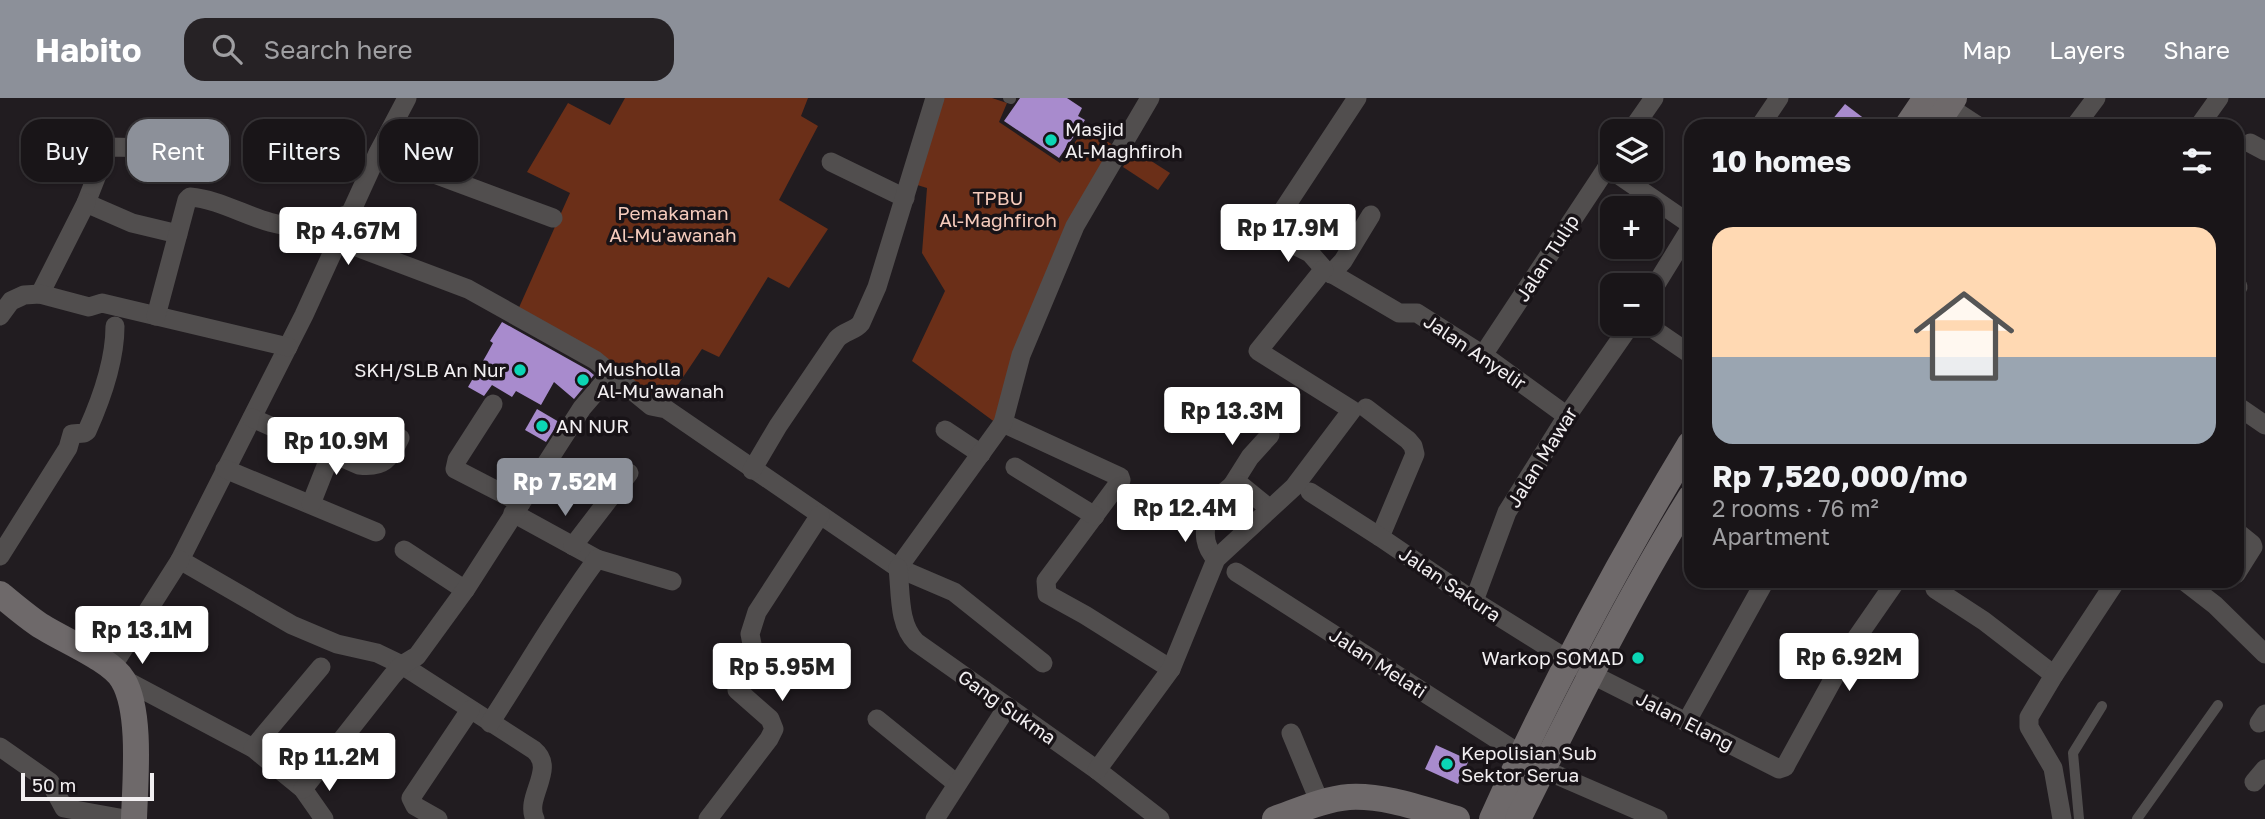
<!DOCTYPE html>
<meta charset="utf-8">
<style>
body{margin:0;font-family:"Golos Text",sans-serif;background:#262225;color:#f1f3f6;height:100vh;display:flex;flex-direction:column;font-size:26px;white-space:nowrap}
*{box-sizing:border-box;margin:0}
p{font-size:23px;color:#9f9fa2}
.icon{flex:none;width:38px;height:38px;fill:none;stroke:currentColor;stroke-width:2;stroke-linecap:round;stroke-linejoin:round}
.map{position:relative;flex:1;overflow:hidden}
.sheet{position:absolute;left:1684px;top:21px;width:560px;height:469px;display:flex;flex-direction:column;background:#191518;border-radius:21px;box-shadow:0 2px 5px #0004,0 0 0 2px #373437}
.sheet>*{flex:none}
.banner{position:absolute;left:21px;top:21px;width:665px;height:63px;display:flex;gap:14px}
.fabs{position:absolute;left:1600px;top:21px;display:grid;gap:14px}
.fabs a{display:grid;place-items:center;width:63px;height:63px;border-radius:14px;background:#191518;box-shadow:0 2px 5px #0004,0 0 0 2px #373437;font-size:35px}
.scale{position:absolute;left:21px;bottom:18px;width:133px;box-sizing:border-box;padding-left:7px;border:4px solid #f2eff1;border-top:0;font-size:19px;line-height:24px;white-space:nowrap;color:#f2eff1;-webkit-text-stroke:5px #181317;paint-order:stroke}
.price{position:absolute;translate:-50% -60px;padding:0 16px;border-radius:7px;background:#fff;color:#222;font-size:23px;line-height:46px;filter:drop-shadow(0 2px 4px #0008)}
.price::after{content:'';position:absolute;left:50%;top:42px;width:21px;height:16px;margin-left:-10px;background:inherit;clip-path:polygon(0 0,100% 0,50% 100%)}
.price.selected{background:#8c9099;color:#fff}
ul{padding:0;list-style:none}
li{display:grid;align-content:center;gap:14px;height:371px;padding:0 28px}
li span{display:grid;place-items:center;height:217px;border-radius:21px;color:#555}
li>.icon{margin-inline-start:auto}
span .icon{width:126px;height:126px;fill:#fffc;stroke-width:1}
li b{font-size:30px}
h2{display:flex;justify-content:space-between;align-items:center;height:84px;padding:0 28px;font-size:30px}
.chip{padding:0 24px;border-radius:21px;background:#191518;box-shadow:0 2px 5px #0004,0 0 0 2px #373437;font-size:24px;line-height:63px}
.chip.selected{background:#8c9099;color:#fff}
header{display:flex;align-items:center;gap:42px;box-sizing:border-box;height:98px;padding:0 35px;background:#8c9099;color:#fff}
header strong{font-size:33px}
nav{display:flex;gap:38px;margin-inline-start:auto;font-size:24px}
.search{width:490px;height:63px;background:#262225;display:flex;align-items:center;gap:18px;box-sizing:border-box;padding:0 24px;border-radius:21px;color:#9f9fa2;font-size:26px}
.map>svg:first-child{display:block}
</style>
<header>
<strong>Habito</strong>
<div class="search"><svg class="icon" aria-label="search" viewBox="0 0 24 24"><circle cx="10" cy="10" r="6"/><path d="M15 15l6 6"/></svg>Search here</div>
<nav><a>Map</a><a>Layers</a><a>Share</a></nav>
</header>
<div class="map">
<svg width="2265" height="721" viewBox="0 0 2265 721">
<rect width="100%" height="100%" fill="#211c20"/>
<!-- green -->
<g fill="#6b2f18">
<polygon points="625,0 808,0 801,18 818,28 779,102 828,131 789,190 768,179 719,259 702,251 663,309 517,214 570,95 527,74 568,5 610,27"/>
<polygon points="941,0 992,0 1007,5 999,24 1060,65 1085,30 1113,47 996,325 912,263 945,193 922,155 927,90 914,86"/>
<polygon points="1134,52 1170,75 1158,92 1123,69"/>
</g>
<!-- building -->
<g fill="#a88bcd">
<polygon points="1020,0 1067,0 1082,10 1078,18 1085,22 1059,60 1004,23"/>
<polygon points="1845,6 1874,28 1827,28"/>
<polygon points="502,224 588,272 594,277 574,301 554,284 541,307 516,293 512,299 492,287 484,298 468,289 487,256 493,245 490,243"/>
<polygon points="537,311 559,324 546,344 525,332"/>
<polygon points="1436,647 1469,662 1458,686 1425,671"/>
</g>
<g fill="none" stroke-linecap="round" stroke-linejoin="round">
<!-- lane -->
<g stroke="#514e4e" stroke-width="10">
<polyline points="1008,0 1011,1"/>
<polyline points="2079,721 2073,655 2102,608"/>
<polyline points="2137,721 2218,607"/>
</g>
<!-- street -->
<g stroke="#514e4e" stroke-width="19">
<path d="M407 0 378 55 304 217 180 462 292 527 337 546 377 555 402 567 534 652C557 671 524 699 535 721"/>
<polyline points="1357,0 1272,129 1272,136 1310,155 1324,171 1399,215 1417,215 1483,257 1567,318"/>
<polyline points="1940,3 1978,28"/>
<polyline points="1760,28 1779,0"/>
<polyline points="2075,28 2096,0"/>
<polyline points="2199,28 2219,0"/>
<polyline points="1631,33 1654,0"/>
<polyline points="2250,45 2265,53"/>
<polyline points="156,50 108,49 86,105 132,125 178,136"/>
<polyline points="378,55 553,120"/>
<polyline points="831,64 905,100"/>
<polyline points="1607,69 1690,126"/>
<polyline points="338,142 468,191 595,262 651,308 666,311 898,470 954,494 1043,565"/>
<polyline points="1331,176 1343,163 1371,117"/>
<polyline points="2236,192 2238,189"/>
<polyline points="40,196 86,105"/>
<polyline points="1650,196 1690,131"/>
<polyline points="0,218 11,203 24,197 40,196 89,209 102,205 288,249"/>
<path d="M156 218 187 102 190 99C228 102 263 131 302 128 318 127 334 120 350 116"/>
<polyline points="1646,226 1690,256"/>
<polyline points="1483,257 1612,62"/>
<polyline points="493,306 457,362 455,371 521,405"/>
<polyline points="2236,307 2265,327"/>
<polyline points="1366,310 1408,342 1413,348 1415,356 1380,439"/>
<path d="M252 320 359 367C384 370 390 361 400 340"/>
<polyline points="1003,325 1120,379 1121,382 1046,483 1047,496 1085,517 1171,571"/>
<polyline points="945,332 981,356"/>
<polyline points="1015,369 1095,418"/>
<polyline points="225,371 376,434"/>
<path d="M752 372 778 328 837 241C844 233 855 233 861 225L877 189 935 0"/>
<polyline points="1233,386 1250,359 1270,337"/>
<polyline points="1310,394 1380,439 1474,503 1591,576 1779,671 1785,669 1787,665 1853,545 1896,483"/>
<polyline points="311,406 328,363"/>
<polyline points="513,415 597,461"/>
<polyline points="2236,433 2252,446 2253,449 2236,476"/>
<polyline points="573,448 629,375"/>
<polyline points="404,452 465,492"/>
<path d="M0 458 68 350 72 336 84 335 87 333C101 302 115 263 115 228"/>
<path d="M1216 461C1193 437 1211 403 1234 386L1242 388 1269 410"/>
<polyline points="898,470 1003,325 1021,257 1075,128 1150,0"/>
<path d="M898 470C901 495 898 526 916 544L1097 672 1160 721"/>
<polyline points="1236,474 1520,656"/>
<polyline points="2184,483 2215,507 2265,556"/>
<polyline points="1935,491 1984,523 2054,577"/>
<polyline points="1474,503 1507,414 1567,318 1631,226"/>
<polyline points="112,569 180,462"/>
<polyline points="123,581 253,650 303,691 324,721"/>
<polyline points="877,621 957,686"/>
<polyline points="1687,623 1765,483"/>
<path d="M490 625C526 570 558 513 597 461L672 483"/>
<polyline points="2259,625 2265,616"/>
<polyline points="1291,635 1320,705"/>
<polyline points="0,649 50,684 64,710 125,721"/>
<polyline points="253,650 321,569"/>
<polyline points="1543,671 1658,721"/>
<polyline points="1097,672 1171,571 1216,461 1294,389 1352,312 1258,253 1324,171"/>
<polyline points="2254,684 2265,671"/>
<polyline points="303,691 392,578 402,567 417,558 465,492 582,310 612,275"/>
<polyline points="438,721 415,708 411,700 470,612"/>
<polyline points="708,721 769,641 774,631 770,621 737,592 737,588 754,556 750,536 757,514 820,417"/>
<polyline points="935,721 1007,609"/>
<polyline points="2062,721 2053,670 2029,629 2029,619 2054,577 2116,483"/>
</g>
<!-- secondary -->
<g stroke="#6e696a" stroke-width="26">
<polyline points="1907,28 1926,0"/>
<polyline points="1935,28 1954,0"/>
<path d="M0 496C12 506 25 517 38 526 60 541 111 561 123 582 142 614 135 684 134 721"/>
<path d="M1275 721C1298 713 1324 701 1349 699 1385 697 1422 711 1457 721"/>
<path d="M1492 721C1550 592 1617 467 1690 346"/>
<path d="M1518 721C1572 613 1626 503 1690 400"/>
</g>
</g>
<!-- markers -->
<g fill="#0bd5b5" stroke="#181317" stroke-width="2.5">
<circle cx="1051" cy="42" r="7"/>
<circle cx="520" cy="272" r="7"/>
<circle cx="583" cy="282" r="7"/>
<circle cx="542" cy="328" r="7"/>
<circle cx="1638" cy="560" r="7"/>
<circle cx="1447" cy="666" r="7"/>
</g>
<g text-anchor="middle" stroke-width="7" stroke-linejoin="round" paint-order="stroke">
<!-- poi labels -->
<g font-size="19" fill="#f2eff1" stroke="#181317" text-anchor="start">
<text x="1065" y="38">Masjid<tspan x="1065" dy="22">Al-Maghfiroh</tspan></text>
<text x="597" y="278">Musholla<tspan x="597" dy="22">Al-Mu'awanah</tspan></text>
<text x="506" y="279" text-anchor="end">SKH/SLB An Nur</text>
<text x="556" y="335">AN NUR</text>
<text x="1624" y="567" text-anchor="end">Warkop SOMAD</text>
<text x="1461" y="662">Kepolisian Sub<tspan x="1461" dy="22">Sektor Serua</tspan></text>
</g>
<!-- park labels -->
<g font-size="19" fill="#f5cbbc" stroke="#181317">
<text x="998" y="107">TPBU<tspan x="998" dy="22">Al-Maghfiroh</tspan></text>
<text x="673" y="122">Pemakaman<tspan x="673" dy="22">Al-Mu'awanah</tspan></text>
</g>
<!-- street labels -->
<g font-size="19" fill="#f2eff1" stroke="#181317">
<text transform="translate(1547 160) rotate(-57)" y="7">Jalan Tulip</text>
<text transform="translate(1475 254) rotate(34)" y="7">Jalan Anyelir</text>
<text transform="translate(1542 359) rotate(-58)" y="7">Jalan Mawar</text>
<text transform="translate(1450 486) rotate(34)" y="7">Jalan Sakura</text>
<text transform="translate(1378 565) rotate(33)" y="7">Jalan Melati</text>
<text transform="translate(1007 609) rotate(35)" y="7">Gang Sukma</text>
<text transform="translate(1685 623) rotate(27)" y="7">Jalan Elang</text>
</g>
</g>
</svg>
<div class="fabs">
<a><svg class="icon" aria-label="layers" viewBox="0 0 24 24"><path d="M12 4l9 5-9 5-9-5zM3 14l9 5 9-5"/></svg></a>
<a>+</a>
<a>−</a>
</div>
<div class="scale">50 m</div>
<b class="price" style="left:1288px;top:166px">Rp 17.9M</b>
<b class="price" style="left:348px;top:169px">Rp 4.67M</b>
<b class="price" style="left:1232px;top:349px">Rp 13.3M</b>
<b class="price" style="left:336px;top:379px">Rp 10.9M</b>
<b class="price selected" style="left:565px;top:420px">Rp 7.52M</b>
<b class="price" style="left:1185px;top:446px">Rp 12.4M</b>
<b class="price" style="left:142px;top:568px">Rp 13.1M</b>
<b class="price" style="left:1849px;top:595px">Rp 6.92M</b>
<b class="price" style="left:782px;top:605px">Rp 5.95M</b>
<b class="price" style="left:329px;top:695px">Rp 11.2M</b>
<div class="banner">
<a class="chip">Buy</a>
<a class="chip selected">Rent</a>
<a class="chip">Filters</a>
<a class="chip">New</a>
</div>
<section class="sheet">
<h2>10 homes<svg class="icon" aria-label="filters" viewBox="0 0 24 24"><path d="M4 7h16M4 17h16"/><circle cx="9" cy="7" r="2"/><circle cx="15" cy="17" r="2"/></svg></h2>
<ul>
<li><span style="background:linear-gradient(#ffd9b3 60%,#9aa5b1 0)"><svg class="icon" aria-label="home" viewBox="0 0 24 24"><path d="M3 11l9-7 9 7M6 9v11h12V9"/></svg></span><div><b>Rp 7,520,000/mo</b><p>2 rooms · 76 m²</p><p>Apartment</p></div></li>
</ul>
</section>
</div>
